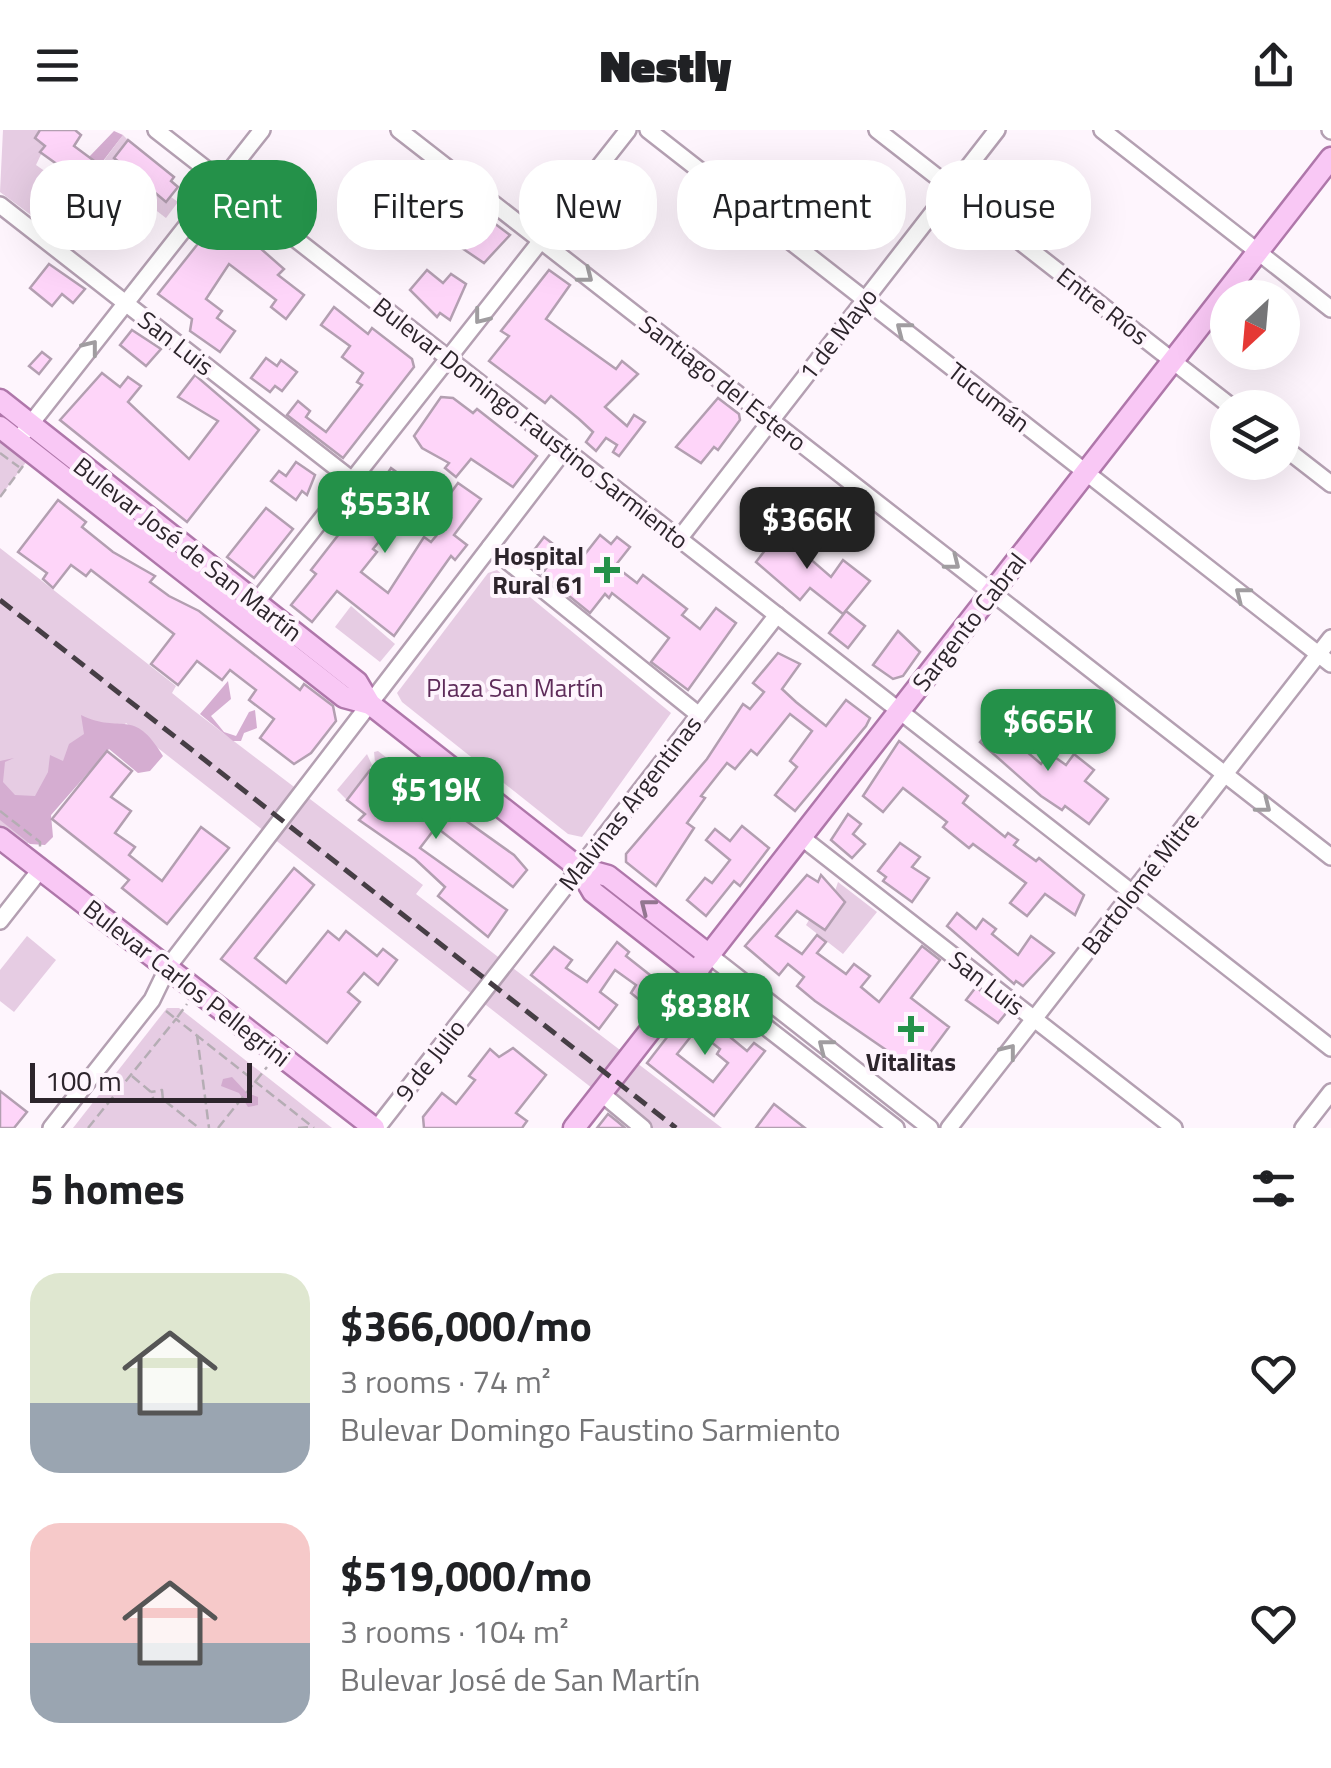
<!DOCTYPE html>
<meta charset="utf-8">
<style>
body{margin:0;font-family:"Titillium Web",sans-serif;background:#f2f2f2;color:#202124;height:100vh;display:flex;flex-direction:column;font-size:38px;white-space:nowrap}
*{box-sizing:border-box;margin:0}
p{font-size:32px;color:#757577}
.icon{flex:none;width:55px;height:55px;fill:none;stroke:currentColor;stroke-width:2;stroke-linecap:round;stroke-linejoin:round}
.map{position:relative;height:998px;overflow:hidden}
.details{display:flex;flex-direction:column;background:#fff;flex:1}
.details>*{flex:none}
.guide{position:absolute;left:30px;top:30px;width:1272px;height:90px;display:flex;gap:20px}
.needle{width:65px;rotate:206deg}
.tools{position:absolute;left:1210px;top:150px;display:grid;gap:20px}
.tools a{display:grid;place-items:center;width:90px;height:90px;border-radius:50%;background:#fff;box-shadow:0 10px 40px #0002;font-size:50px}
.scale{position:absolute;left:30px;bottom:25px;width:222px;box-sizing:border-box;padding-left:10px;border:5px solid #2d252c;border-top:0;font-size:28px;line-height:35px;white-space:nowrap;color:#2d252c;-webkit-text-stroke:8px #fef5fd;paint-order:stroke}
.price{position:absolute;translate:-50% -85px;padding:0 22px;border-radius:20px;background:#249149;color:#fff;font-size:32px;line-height:65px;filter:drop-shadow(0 2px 5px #0008)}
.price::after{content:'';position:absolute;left:50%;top:60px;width:30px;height:22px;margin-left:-15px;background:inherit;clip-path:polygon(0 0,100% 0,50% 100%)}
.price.selected{background:#222;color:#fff}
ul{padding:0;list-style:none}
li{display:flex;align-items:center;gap:30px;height:250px;padding:0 30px}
li span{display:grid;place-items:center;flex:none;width:280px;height:200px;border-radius:30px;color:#555}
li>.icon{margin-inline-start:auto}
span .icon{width:120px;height:120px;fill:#fffc;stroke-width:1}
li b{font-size:42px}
h2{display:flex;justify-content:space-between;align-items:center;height:120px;padding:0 30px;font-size:42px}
.tag{padding:0 35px;border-radius:40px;background:#fff;box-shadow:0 10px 40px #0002;font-size:35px;line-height:90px}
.tag.selected{background:#249149;color:#fff}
header{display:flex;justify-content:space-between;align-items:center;height:130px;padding:0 30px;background:#fff;font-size:45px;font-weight:800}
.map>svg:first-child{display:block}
</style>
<header><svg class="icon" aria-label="menu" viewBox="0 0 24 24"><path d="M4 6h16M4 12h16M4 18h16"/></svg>Nestly<svg class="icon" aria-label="share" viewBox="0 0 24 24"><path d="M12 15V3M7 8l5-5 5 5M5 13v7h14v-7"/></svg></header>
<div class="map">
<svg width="1331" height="998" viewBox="0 0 1331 998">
<rect width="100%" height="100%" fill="#fef5fd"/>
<!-- green -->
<g fill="#e6cce3">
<polygon points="3,0 40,0 35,8 45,16 36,35 62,53 80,48 86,53 51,100 0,62"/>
<polygon points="123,5 128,10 129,39 117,36 111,45 99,37"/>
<polygon points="135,44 166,72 171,67 178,72 166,88 127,58"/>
<polygon points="0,297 33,323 0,367"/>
<polygon points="0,418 176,556 172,563 193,580 423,755 416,764 722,998 643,998 126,593 19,724 0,708"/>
<polygon points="497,440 671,583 582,707 568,704 402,572 397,563 488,443"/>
<polygon points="351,476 395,514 380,532 335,497"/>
<polygon points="378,621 410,646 404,654 375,632 374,622"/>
<polygon points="367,624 372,635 347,670 337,660"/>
<polygon points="838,752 877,782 843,824 806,795 815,780 831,791 844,773 834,764"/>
<polygon points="27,806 56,830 14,882 0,871 0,840"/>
<polygon points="167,878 179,878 332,998 73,998"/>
</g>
<!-- forest -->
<g fill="#d5add1">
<polygon points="114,1 123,5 96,40 89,36 93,30 89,27"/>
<polygon points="228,551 231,569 211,586 224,602 236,606 249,582 255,580 257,598 244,603 241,611 233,611 200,584"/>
<path d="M81 585C122 605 133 576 163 626L150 641 138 643 109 619 51 685 53 707 45 715 30 714 0 690V631L14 628 5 632 3 652 15 665 35 666 48 642 50 625 63 631 69 614 84 604Z"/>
</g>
<!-- water -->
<polygon fill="#d3abcf" points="232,947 247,963 258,967 258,975 248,977 239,963 221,956 223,949"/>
<!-- building -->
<g fill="#fed5f9" stroke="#b39fb1" stroke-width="2.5" fill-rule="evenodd">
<polygon points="40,0 75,0 81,5 74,16 93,30 76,56 61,45 65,40 40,22 45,16 35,8"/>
<polygon points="128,10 174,47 171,51 178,57 166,72 114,28"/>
<polygon points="482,84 510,105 484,133 450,110 460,98 468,102"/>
<polygon points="228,90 284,139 278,145 304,165 286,189 271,177 276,170 229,134 206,169 222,181 217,188 235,201 220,222 190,201 192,189 158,164 216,91"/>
<polygon points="49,134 85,159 73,173 62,164 52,176 30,158"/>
<polygon points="427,140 443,153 451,144 466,154 450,190 440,183 437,187 410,160"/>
<polygon points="549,140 570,155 546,189 616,239 622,231 638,244 605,277 627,296 634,285 645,292 619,326 613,322 617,315 606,308 596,321 586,312 593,302 579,289 551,266 545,273 489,231 509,206 501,201"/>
<polygon points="334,177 368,204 372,198 412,229 414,237 343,328 287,285 298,271 310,281 306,287 326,302 362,255 357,252 363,243 342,227 350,216 321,195"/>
<polygon points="132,200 161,219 146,236 120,215"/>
<polygon points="42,222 51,229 39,244 29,236"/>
<polygon points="266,228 277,236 281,230 297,242 282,261 275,256 270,262 251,248"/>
<polygon points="102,243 120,257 128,247 141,256 128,272 189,329 218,291 178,267 195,245 259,300 187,392 60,290"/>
<polygon points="441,267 453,268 473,283 477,279 537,326 513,357 471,329 456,347 445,338 449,333 422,318 414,306"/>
<polygon points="718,268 739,284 740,290 718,320 714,317 701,333 676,317"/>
<polygon points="296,332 315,345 307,365 302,361 296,370 271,351 279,341 286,346"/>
<polygon points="391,338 421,360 373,419 377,422 361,442 388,463 424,407 431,412 451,388 433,375 441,364 447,368 458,353 481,369 454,405 467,415 455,430 451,426 394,506 337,461 312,492 291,475 316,444 311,440 357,381 360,384"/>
<polygon points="58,370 86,392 82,397 113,422 155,446 150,452 169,466 199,481 300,560 304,554 333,576 336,591 311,623 294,634 260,608 274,589 249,570 256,560 230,540 222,550 197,531 178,555 151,534 174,504 91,440 86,446 71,435 53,458 43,449 47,443 18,422"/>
<polygon points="266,378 293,399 254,448 227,427"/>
<polygon points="756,387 766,395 762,400 787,420 792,413 831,447 843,430 870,451 843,484 810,458 800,470 756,432 766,419 744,402"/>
<polygon points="600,405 611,414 617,407 630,417 615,436 637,453 643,445 687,479 682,485 700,499 716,478 736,493 688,560 651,532 669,508 612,463 609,468 605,464 590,483 542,444 547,437 531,424 544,407 578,433"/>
<polygon points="846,481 865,496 848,518 829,503"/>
<polygon points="898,501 920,522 903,546 893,549 873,535"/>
<polygon points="778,523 800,534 782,559 796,572 826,596 846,570 870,588 866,596 795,681 775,665 797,637 790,631 812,601 790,584 757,625 751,620 735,639 727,633 701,666 705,668 687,693 694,698 656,756 626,732 626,724 707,629 743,574 750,579 764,562 753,553"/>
<polygon points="1000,588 1017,601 1011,608 1041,634 1049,623 1066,635 1074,624 1094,640 1085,651 1108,669 1089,694 1065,676 1062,680 1041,666 980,612"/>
<polygon points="899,611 968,666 963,673 1005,707 1008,703 1018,710 1014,715 1036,731 1039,728 1084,765 1075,785 1045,764 1027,786 1010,773 1026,753 973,714 969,718 943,697 947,692 903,658 883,682 863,666"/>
<polygon points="107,621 132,641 111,667 131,681 115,703 135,717 129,725 162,751 201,697 229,718 167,794 122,758 129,750 52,689"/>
<polygon points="382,637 409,658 413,653 514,725 527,740 513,757 436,697 420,718 507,780 488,807 438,766 445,757 415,729 359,690 365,684 347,670 370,640 376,644"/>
<polygon points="848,684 861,694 853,704 865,714 852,728 831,710"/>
<polygon points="742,696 769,718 740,756 734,751 706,786 687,770 705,748 712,753 730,730 706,710 715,699 730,711"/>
<polygon points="900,713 920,727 912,737 929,748 912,772 883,751 886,747 878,741"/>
<polygon points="294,738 314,755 255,828 286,853 328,801 339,810 346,801 377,826 383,819 397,830 378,855 364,843 348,862 360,872 327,913 221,829"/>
<polygon points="807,745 818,752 821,745 845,772 825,800 797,781 776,806 802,824 817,805 826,812 817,823 846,844 854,834 870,846 861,857 879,872 922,816 940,830 911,868 949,897 920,936 911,930 908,935 815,871 797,856 804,847 788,834 779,845 745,816"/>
<polygon points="957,783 976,799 983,789 996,799 992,804 1018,825 1031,806 1054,823 1023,856 1016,851 1014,854 947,796"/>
<polygon points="617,812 629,822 626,826 664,856 648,877 631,863 636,855 615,840 600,862 617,875 599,899 531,845 554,817 572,830 566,838 587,852"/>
<polygon points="976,857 1007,882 998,893 966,870"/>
<path d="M704 874 736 899 730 907 747 921 754 913 765 921 714 986 647 933 692 875 699 880ZM696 900 720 919 717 924 728 933 713 952 677 924Z"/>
<polygon points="513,918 546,945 516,983 527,991 522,998 424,998 423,987 442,963 456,974 475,950 469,946 490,919 499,927"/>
<polygon points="0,961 27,982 14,998 0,998"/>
<polygon points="774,974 805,998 756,998"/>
<polygon points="608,984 618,992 625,998 597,998"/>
</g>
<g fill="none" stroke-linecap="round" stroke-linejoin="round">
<!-- minor casing -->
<g stroke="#b4a0b2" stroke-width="20">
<g id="minor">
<polyline points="156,0 1331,918"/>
<polyline points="399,0 1331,727"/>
<polyline points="648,0 1331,534"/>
<polyline points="877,0 1233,278"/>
<polyline points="1102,0 1331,179"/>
<polyline points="1330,0 1331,1"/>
<polyline points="0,75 352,350"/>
<polyline points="18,310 262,0"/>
<polyline points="1282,316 1331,354"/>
<polyline points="679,409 997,0"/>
<polyline points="490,417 699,585"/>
<polyline points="250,480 628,0"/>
<polyline points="801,707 1174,998"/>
<polyline points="0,791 40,740"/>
<polyline points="709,825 930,998"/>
<polyline points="695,842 896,998"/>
<polyline points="601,963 643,998"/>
<polyline points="51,998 152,870 168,837 565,319"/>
<polyline points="377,998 777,485"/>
<polyline points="949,998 1331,508"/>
<polyline points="1303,998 1331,962"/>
</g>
</g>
<!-- major casing -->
<g stroke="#af77aa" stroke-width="25">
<g id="major">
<polyline points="0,270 357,552 370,574 579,738 593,762 695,842"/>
<polyline points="0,297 344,567 370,574"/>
<polyline points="0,708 374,998"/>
<polyline points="579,738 608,746 709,825"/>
<polyline points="574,998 1331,28"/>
</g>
</g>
<!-- path -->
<g stroke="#b5adb4" stroke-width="2.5" stroke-dasharray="10 5" stroke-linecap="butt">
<polyline points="0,323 19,337"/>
<polyline points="0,367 23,336"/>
<polyline points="0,681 40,712 40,718"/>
<polyline points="166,881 176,889 187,874"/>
<polyline points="197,905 209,998"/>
<polyline points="132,946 151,962 154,971 163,970 162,960 151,962"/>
<polyline points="165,971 199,998"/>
<polyline points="88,998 176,889 314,998"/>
<polyline points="218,998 267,937"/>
<polyline points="298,998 310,997"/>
</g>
<!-- minor -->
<use href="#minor" stroke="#fff" stroke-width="15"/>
<!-- major -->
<use href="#major" stroke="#f9c8f5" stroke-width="20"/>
<!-- rail -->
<polyline stroke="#463e45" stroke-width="5" stroke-dasharray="15 8" stroke-linecap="butt" points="0,470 676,998"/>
</g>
<!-- one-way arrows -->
<defs><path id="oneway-chevron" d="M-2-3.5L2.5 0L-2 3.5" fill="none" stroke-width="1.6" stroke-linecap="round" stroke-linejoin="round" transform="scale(2.5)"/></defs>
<g stroke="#a09da0">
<use href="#oneway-chevron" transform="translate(586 146) rotate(38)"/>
<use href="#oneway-chevron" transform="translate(481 187) rotate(128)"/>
<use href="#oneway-chevron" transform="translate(903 199) rotate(-142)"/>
<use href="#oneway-chevron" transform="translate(91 217) rotate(-52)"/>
<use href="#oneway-chevron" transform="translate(953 433) rotate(38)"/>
<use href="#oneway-chevron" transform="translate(1242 464) rotate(-142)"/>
<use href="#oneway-chevron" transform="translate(1264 676) rotate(38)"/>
<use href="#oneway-chevron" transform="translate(825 916) rotate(-142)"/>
<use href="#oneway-chevron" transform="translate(1009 921) rotate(-52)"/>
</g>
<use stroke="#937690" href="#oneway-chevron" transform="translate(647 776) rotate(-142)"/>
<!-- markers -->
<g fill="#249149" stroke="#fef5fd" stroke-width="4">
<path d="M602 425h10v10h10v10h-10v10h-10v-10h-10v-10h10z"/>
<path d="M906 884h10v10h10v10h-10v10h-10v-10h-10v-10h10z"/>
</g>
<g text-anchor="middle" stroke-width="8" stroke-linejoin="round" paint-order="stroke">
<!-- street labels -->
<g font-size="25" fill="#2d252c" stroke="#fef5fd">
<text transform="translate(1103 176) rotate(38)" y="9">Entre Ríos</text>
<text transform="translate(838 204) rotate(-52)" y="9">1 de Mayo</text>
<text transform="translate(176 213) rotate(38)" y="9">San Luis</text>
<text transform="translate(723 253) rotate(38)" y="9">Santiago del Estero</text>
<text transform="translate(989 267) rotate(38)" y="9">Tucumán</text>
<text transform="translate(531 293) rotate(38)" y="9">Bulevar Domingo Faustino Sarmiento</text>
<text transform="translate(188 419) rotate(38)" y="9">Bulevar José de San Martín</text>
<text transform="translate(969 492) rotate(-52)" y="9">Sargento Cabral</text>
<text transform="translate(630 673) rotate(-52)" y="9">Malvinas Argentinas</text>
<text transform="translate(1140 753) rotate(-52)" y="9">Bartolomé Mitre</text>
<text transform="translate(187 853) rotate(38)" y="9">Bulevar Carlos Pellegrini</text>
<text transform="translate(987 853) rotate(38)" y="9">San Luis</text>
<text transform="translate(430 930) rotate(-52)" y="9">9 de Julio</text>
</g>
<!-- poi labels -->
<g font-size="25" font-weight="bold" fill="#2d252c" stroke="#fef5fd" text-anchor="end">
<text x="584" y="435">Hospital<tspan x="584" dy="29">Rural 61</tspan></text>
<text x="911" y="941" text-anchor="middle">Vitalitas</text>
</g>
<!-- park labels -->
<g font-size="25" fill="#5e2c5a" stroke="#fef5fd">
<text x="515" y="567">Plaza San Martín</text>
</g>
</g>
</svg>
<div class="tools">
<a><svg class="needle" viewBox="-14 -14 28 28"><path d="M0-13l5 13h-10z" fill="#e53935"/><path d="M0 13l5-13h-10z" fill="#757577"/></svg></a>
<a><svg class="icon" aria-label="layers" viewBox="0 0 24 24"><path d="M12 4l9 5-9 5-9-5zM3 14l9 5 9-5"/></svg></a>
</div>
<div class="scale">100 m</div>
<b class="price" style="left:385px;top:426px">$553K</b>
<b class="price selected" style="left:807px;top:442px">$366K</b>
<b class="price" style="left:1048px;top:644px">$665K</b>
<b class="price" style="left:436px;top:712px">$519K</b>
<b class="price" style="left:705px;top:928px">$838K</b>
<div class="guide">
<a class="tag">Buy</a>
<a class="tag selected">Rent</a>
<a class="tag">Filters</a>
<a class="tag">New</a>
<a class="tag">Apartment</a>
<a class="tag">House</a>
</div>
</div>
<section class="details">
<h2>5 homes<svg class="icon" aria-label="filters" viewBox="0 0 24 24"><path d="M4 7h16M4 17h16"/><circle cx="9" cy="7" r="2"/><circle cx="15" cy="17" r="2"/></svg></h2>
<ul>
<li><span style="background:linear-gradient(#dfe7d0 65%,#9aa5b1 0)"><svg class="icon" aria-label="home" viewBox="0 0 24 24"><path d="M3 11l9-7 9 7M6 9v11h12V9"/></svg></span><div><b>$366,000/mo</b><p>3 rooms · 74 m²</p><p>Bulevar Domingo Faustino Sarmiento</p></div><svg class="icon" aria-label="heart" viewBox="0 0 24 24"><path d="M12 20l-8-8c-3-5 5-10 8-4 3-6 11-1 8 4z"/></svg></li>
<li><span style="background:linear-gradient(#f6c9c9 60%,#9aa5b1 0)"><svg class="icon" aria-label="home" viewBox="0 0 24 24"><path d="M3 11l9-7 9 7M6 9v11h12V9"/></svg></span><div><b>$519,000/mo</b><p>3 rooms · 104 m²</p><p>Bulevar José de San Martín</p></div><svg class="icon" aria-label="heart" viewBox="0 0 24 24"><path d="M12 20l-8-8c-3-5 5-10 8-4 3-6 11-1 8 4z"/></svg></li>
</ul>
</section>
